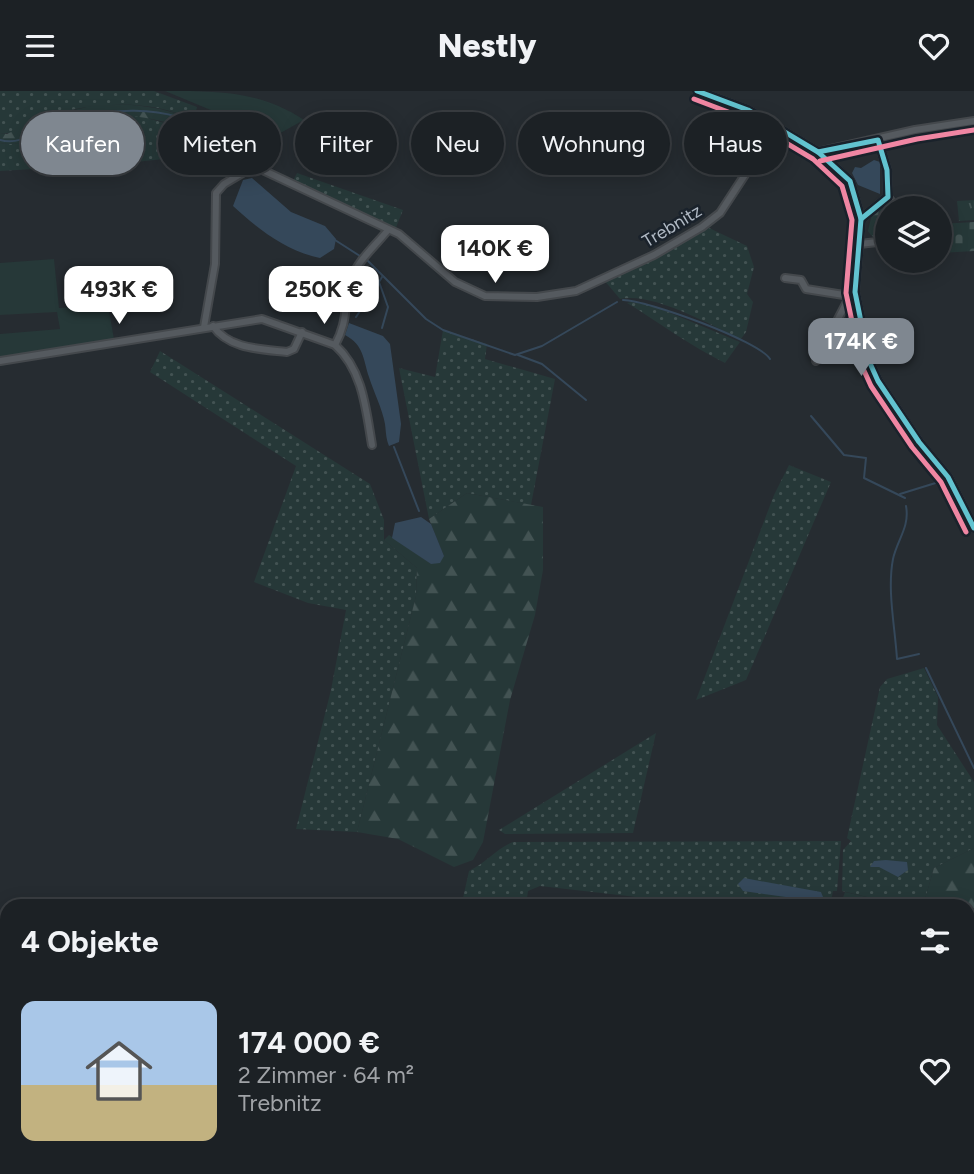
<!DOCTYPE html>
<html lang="de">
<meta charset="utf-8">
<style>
body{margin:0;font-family:Figtree,sans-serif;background:#292e32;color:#f1f3f6;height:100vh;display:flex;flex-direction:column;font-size:26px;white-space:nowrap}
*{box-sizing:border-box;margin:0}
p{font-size:23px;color:#a0a3a7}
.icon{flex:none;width:38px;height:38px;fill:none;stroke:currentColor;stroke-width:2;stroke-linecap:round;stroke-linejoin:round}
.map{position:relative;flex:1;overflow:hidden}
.drawer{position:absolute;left:0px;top:808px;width:975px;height:275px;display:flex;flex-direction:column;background:#1c2125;border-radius:21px 21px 0 0;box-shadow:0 4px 18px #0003,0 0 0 2px #3a3e42}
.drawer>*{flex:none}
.guide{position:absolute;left:21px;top:21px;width:933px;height:63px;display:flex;gap:14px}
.tools{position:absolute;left:875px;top:105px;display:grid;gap:14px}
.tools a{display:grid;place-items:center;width:77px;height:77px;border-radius:50%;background:#1c2125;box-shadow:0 4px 18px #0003,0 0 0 2px #3a3e42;font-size:35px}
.price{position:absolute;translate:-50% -60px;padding:0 16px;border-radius:14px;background:#fff;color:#222;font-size:23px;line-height:46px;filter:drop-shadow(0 2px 4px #0008)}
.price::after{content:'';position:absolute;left:50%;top:42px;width:21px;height:16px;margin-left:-10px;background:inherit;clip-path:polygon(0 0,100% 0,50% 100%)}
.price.active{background:#7f8790;color:#fff}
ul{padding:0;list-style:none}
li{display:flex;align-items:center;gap:21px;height:175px;padding:0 21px}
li+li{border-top:2px solid #3a3e42}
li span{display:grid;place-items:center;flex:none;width:196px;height:140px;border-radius:14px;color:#555}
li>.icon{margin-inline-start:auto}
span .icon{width:84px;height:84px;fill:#fffc;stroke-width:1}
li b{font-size:30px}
h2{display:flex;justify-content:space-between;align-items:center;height:84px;padding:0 21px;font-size:30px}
.chip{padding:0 24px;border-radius:32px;background:#1c2125;box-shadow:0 4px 18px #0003,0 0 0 2px #3a3e42;font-size:24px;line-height:63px}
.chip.active{background:#7f8790;color:#fff}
header{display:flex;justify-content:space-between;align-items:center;height:91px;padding:0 21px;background:#1c2125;font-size:32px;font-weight:800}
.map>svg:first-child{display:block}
</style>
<header><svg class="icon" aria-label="menu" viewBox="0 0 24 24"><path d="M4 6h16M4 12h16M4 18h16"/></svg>Nestly<svg class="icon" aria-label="heart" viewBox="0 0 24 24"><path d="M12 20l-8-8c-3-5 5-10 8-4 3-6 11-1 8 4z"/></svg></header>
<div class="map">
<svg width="974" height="1083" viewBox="0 0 974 1083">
<defs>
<pattern id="grass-dots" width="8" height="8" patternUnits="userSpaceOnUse" patternTransform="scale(1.75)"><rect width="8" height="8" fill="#263838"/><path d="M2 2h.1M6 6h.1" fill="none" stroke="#435353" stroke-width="1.8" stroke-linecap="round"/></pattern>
<pattern id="forest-firs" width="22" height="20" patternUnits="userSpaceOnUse" patternTransform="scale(1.75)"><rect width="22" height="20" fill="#263838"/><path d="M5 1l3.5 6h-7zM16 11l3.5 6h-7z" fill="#435353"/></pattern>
<pattern id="cemetery-stones" width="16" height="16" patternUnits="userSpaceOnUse" patternTransform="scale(1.75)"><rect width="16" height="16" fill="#263838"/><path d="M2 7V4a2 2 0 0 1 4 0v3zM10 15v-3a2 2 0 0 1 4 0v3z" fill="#435353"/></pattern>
<pattern id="park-tufts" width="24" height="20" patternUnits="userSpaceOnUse" patternTransform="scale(1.75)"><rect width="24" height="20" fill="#263838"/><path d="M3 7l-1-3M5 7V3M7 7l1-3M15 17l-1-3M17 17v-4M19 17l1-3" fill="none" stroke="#435353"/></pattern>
</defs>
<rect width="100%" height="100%" fill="#262c31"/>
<!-- grass -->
<g fill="url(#grass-dots)">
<path d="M0 0H154L197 16 194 29C147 7 93 11 45 26 30 30 17 45 0 42Z"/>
<path d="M136 24 197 41 174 60 173 67 126 72 110 66 34 78 0 80V52C28 59 58 31 85 26 102 23 120 24 136 24Z"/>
<polygon points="297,82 403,119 395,139 293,90"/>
<path d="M707 136 747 155 754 176 747 203 753 211 746 241 741 248C710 234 653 201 620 208L604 189 670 160Z"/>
<path d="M631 211 651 214 740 251 725 272C690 255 660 232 627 212Z"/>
<polygon points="443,239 487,253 485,268 555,288 531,414 467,402 429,428 399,277 435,286"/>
<polygon points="160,260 370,393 384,429 384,449 417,477 416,505 357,741 296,738 331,599 346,519 308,512 254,491 296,375 150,281"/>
<polygon points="789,374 831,391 746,589 696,609 774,404"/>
<polygon points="924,577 938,606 937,634 974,691 974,757 934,777 923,815 905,815 842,800 843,759 851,750 847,747 880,596 887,588"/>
<polygon points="656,642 633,742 505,743 499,739"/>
<path d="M841 750 837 800H833L830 815H715L540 795 528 800 526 815 461 816 469 780C486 772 496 758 513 751Z"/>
<polygon points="150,1076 200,1076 199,1083 146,1083"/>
<polygon points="306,1076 413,1076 413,1083 309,1083"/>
<polygon points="653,1076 769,1076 767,1083 672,1083"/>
</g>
<!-- forest -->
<g fill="url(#forest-firs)">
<path d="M101 13C137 13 174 16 204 36L197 41C161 28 125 20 86 26 58 31 28 59 0 52V42L7 43 42 26Z"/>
<polygon points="467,402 543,416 543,479 535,524 510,609 483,751 473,769 454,776 398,748 357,741 416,505 417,477 384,449 389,444 431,473 444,465 429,428"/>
<polygon points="974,757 974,938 968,938 968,816 923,815 934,777"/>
<polygon points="845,801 905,815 840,815"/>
</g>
<!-- cemetery -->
<g fill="url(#cemetery-stones)">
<path d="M878 118H887V147C878 149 873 148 868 140L872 123Z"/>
<polygon points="974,131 974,160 940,162 940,133"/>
</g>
<!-- park -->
<polygon fill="url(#park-tufts)" points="974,109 974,129 959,130 957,110"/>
<!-- garden -->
<g fill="#263838">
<path d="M165 0C219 0 260 0 304 29L217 77 174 60 209 32 213 20Z"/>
<polygon points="54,168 59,217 108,214 115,254 0,275 0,243 60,238 57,221 0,224 0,172"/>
</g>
<!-- water -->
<g fill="#35485a">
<polygon points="874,69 880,71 880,103 858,94 852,82 855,76 861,77"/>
<path d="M252 87 291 121 325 135 336 148 334 158 320 167C286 160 258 138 233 115L243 89Z"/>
<path d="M349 232 383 245 390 253 401 333 399 351 389 355C386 348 386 341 385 333 382 317 374 302 369 286 363 268 364 254 345 244Z"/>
<polygon points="421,426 431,433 444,465 440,472 431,473 392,447 395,432"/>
<polygon points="886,769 907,771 908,779 898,786 879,776 870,776 874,770"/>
<polygon points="744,787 821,801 823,806 815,810 743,800 738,793"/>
<polygon points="222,1076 271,1076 294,1083 224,1083"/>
</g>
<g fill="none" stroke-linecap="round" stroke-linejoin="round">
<!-- stream -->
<g stroke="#35485a" stroke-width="2">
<path d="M0 49C20 55 37 40 55 33 97 18 173 9 209 44 216 51 221 63 226 71"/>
<polyline points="335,149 360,165"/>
<polyline points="368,170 426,228 443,239 515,264 542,255 617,211"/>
<path d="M623 209C647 209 759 250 770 268"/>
<polyline points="356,226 379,192"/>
<polyline points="382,237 388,216 379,191 382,186"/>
<polyline points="518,264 542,273 586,309"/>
<polyline points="811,325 844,364 866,367 864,387 905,407"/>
<polyline points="394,356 419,420"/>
<polyline points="900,403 942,390"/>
<path d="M906 415C910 436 897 449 893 468 887 499 895 536 897 568L919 563"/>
<polyline points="926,577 974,677"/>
<polyline points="968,882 974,849"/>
<polyline points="968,914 974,919"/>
<polyline points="136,1083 141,1076"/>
</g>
<!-- minor casing -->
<g stroke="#44484c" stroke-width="10">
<g id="minor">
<polyline points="697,0 748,19 818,61 850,90 861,128 855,201 869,270 878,290 919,351 948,386 974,437"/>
<polyline points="818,61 915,39 974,30"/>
<polyline points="250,70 254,75 399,143 455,191 485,205 537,206 576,200 654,164 702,136 720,122 752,73 783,41"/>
<polyline points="888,106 896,117"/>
<polyline points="861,128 888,106 887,79 878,49"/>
<polyline points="859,153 887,150"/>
<polyline points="785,187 801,189 806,198 850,205"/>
<path d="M213 235C229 258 260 258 287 261L294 258 302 241"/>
<polyline points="204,236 215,173 216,102 224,93 254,75"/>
<path d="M335 254C363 279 366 319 372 354"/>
<path d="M0 270 262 228 335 254C349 229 343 213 351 189 357 170 376 154 388 139"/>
<polyline points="816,270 850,205 855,201"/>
<polyline points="569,1083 572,1076"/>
</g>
</g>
<!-- minor -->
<use href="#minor" stroke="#555a5f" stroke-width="6"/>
<!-- bus-1 casing -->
<g stroke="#1a222b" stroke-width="10">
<g id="bus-1">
<polyline points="697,0 748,19 818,61 850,90 861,128 855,201 869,270 878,290 919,351 948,386 974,437"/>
<polyline points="818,61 878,49 887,79 888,106 861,128"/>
</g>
</g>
<!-- bus-2 casing -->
<g stroke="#1a222b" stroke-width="10">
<g id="bus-2">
<polyline points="694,8 744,27 813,68 842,95 852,129 846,202 861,273 871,295 912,356 941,391 966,441"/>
<polyline points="820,70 917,48 974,39"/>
</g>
</g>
<!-- bus-1 -->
<use href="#bus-1" stroke="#62c3d0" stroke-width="5"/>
<!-- bus-2 -->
<use href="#bus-2" stroke="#f086a3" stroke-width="5"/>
</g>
<g text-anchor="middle" stroke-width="5" stroke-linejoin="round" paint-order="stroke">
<!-- street labels -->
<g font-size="18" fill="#afb8c3" stroke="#1a222b">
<text transform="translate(672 135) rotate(-31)" y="6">Trebnitz</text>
</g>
</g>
</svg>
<div class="tools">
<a><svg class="icon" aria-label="layers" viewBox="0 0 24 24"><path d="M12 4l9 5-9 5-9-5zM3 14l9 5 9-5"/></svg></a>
</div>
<b class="price" style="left:495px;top:194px">140K €</b>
<b class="price" style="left:119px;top:235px">493K €</b>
<b class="price" style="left:324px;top:235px">250K €</b>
<b class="price active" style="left:861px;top:287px">174K €</b>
<div class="guide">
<a class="chip active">Kaufen</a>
<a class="chip">Mieten</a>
<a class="chip">Filter</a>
<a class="chip">Neu</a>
<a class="chip">Wohnung</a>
<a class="chip">Haus</a>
</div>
<section class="drawer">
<h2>4 Objekte<svg class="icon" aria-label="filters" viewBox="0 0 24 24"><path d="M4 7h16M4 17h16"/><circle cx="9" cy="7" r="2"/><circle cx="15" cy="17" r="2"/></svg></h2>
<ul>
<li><span style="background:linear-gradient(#a9c7e8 60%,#c2b280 0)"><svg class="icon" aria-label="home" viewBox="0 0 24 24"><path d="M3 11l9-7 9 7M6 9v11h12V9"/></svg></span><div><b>174 000 €</b><p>2 Zimmer · 64 m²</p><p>Trebnitz</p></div><svg class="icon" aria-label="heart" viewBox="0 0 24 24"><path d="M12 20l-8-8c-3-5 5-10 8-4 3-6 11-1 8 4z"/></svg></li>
</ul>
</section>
</div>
